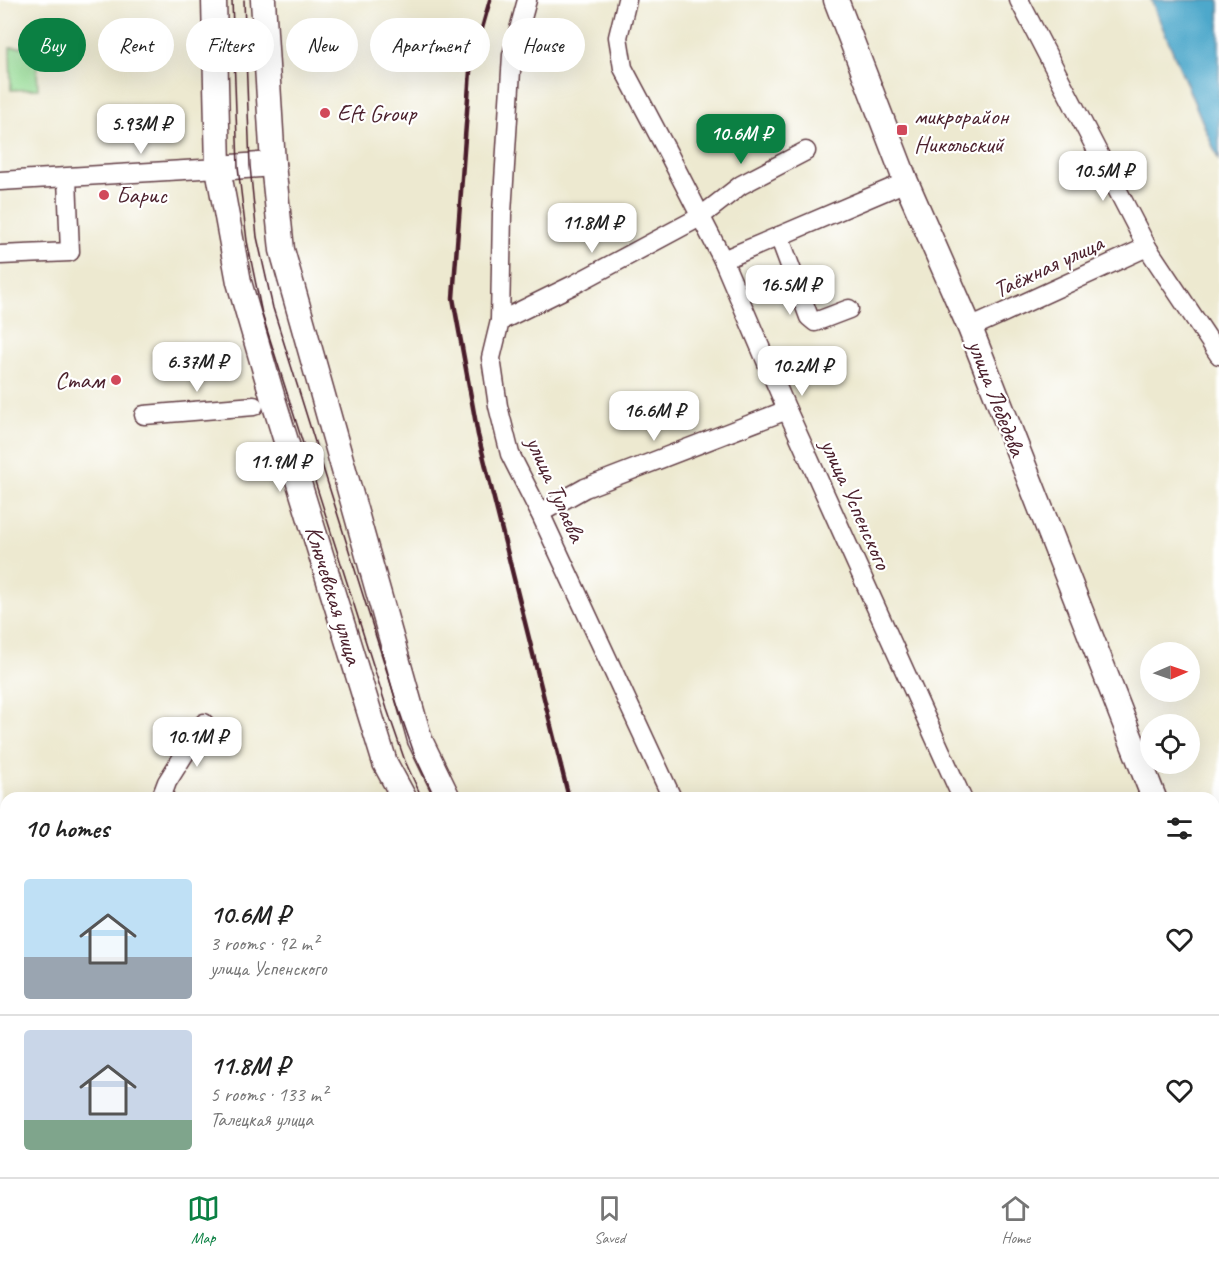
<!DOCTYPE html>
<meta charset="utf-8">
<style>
body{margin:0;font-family:Caveat,sans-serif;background:#f2f2f2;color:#222;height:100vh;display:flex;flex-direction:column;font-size:22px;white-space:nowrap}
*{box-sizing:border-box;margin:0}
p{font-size:20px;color:#767676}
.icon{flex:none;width:33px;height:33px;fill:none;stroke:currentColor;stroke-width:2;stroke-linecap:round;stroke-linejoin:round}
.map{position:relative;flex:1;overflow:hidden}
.details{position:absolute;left:0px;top:792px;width:1220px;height:386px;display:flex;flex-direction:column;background:#fff;border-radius:18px 18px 0 0;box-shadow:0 6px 24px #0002}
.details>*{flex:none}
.hud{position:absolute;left:18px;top:18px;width:600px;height:54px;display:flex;gap:12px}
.needle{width:39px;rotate:88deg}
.tools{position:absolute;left:1140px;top:642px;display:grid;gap:12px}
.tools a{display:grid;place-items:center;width:60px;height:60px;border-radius:50%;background:#fff;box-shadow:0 6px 24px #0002;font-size:30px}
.price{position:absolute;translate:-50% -51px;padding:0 14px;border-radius:12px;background:#fff;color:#222;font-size:20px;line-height:39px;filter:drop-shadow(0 2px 3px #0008)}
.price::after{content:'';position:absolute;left:50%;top:36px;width:18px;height:14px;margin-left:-9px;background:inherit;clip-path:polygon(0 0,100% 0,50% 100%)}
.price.active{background:#0b8043;color:#fff}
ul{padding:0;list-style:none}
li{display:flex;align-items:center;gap:18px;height:150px;padding:0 24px}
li+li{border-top:2px solid #e0e0e0}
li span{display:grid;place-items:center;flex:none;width:168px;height:120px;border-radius:6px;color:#555}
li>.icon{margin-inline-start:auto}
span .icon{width:72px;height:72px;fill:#fffc;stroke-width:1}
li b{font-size:26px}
h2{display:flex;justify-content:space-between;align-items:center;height:72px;padding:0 24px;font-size:26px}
.tag{padding:0 21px;border-radius:27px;background:#fff;box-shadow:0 6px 24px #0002;font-size:21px;line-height:54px}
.tag.active{background:#0b8043;color:#fff}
.menu{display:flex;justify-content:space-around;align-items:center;height:84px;border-top:2px solid #e0e0e0;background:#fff;font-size:16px;color:#767676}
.menu a{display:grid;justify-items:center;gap:3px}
.menu .active{color:#0b8043}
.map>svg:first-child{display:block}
</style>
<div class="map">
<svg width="1219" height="1177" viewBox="0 0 1219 1177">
<rect width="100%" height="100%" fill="#fff"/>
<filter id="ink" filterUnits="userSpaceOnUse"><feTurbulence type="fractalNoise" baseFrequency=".0167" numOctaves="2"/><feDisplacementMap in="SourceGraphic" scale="12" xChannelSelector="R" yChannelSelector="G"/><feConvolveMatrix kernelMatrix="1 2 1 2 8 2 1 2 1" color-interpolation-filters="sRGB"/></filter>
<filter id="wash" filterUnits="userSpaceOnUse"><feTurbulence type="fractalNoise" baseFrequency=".008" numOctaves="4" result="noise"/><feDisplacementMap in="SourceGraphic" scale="24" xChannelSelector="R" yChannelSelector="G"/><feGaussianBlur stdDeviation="1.35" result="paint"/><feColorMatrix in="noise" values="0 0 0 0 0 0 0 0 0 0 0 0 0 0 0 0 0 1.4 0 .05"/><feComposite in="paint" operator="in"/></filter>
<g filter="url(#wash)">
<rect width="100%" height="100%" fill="#ede9d0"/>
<!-- pitch -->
<polygon fill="#98de97" stroke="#717e61" stroke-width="1.5" points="10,47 36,47 38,89 11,90"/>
<!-- water -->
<polygon fill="#4da8cb" stroke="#4c647b" stroke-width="1.5" points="1151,0 1219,0 1219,161"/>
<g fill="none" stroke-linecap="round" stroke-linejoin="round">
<!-- river -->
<polyline stroke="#4da8cb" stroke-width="26" points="1030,1177 1038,1172"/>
</g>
</g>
<g filter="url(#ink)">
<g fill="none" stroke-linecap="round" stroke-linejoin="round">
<!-- street casing -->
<g stroke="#623d44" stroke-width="21">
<g id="street">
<polyline points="527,0 512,55 502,213 500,321 491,358 498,406 510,454 540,513 672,798"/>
<polyline points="627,0 618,37 623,68 666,149 723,260 787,410 962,798"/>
<polyline points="0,181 218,168"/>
<polyline points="779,236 809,317 815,322 849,309"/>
<polyline points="1147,247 1219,355"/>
<polyline points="0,255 70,252 67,178"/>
<polyline points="723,260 906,182"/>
<polyline points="500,321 575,284 700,217 741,185 806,151"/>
<polyline points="970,328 1147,247 1019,0"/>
<polyline points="144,415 254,406"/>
<polyline points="540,513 585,488 787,410"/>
<polyline points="161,798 167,782 204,723"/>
<polyline points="0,823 6,827"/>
<polyline points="0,1131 6,1128"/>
<polyline points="132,1172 136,1177"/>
<polyline points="834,1172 837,1177"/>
<polyline points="1005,1177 1015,1172"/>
<polyline points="1103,1177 1105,1172"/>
</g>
</g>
<!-- secondary casing -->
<g stroke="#623d44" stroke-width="27">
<g id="secondary">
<polyline points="214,0 218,168 239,282 274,402 385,763 404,798"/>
<polyline points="263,0 273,164 282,250 420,740 448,798"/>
<polyline points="836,0 906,182 970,328 1154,798"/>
<polyline points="218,168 273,164"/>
<polyline points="1214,907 1219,906"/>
<polyline points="560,1177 560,1172"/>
<polyline points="590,1177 590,1172"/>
</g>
</g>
<!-- street -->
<use href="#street" stroke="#fff" stroke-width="18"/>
<!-- secondary -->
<use href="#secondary" stroke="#fff" stroke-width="24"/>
<!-- tram -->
<g stroke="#4a1f2b" stroke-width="1.5">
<polyline points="232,0 238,167 247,241 262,314 387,709 405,761 422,798"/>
<polyline points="244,0 250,166 257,237 273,308 398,707 415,756 435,798"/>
<polyline points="569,1177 569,1172"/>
<polyline points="579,1177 579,1172"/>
</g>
<!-- rail -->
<g stroke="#4a1f2b" stroke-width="4.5">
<polyline points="490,0 470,71 453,298 478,435 569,798"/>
<polyline points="0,871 6,874"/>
<polyline points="1214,1095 1219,1088"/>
<polyline points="1214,1159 1219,1150"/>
<polyline points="0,1161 6,1157"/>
<polyline points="508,1172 521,1177"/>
<polyline points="665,1172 667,1177"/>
<polyline points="1165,1177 1168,1172"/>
<polyline points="1202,1177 1205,1172"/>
</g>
</g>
</g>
<!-- markers -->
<g fill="#d1495b" stroke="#fff" stroke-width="2">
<circle cx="325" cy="113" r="6"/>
<rect x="896" y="124" width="12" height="12" rx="3"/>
<circle cx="104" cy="195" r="6"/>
<circle cx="116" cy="380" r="6"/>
</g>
<g text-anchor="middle" stroke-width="4.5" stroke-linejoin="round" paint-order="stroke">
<!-- poi labels -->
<g font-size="24" fill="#4a1f2b" stroke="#fff" text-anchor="start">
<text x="337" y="121">Eft Group</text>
<text x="914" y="124">микрорайон<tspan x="914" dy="28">Никольский</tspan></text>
<text x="116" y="203">Барис</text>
<text x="104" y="388" text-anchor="end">Стам</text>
</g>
<!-- street labels -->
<g font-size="24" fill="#4a1f2b" stroke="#fff">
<text transform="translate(1048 266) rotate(-25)" y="8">Таёжная улица</text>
<text transform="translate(997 398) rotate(69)" y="8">улица Лебедева</text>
<text transform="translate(556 489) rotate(66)" y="8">улица Тулаева</text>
<text transform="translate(856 504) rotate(66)" y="8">улица Успенского</text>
<text transform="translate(334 595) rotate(73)" y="8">Ключевская улица</text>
</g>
</g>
</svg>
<div class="tools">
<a><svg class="needle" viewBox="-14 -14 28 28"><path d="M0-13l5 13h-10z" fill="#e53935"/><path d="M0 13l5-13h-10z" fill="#767676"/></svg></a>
<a><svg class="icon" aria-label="locate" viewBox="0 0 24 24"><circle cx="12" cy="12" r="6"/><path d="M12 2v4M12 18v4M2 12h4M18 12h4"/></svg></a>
</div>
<b class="price" style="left:141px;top:155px">5.93M ₽</b>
<b class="price active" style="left:741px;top:165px">10.6M ₽</b>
<b class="price" style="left:1103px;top:202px">10.5M ₽</b>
<b class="price" style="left:592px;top:254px">11.8M ₽</b>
<b class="price" style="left:790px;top:316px">16.5M ₽</b>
<b class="price" style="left:197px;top:393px">6.37M ₽</b>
<b class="price" style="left:802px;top:397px">10.2M ₽</b>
<b class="price" style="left:654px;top:442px">16.6M ₽</b>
<b class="price" style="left:280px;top:493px">11.9M ₽</b>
<b class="price" style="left:197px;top:768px">10.1M ₽</b>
<div class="hud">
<a class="tag active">Buy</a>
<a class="tag">Rent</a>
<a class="tag">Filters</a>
<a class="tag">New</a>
<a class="tag">Apartment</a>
<a class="tag">House</a>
</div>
<section class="details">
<h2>10 homes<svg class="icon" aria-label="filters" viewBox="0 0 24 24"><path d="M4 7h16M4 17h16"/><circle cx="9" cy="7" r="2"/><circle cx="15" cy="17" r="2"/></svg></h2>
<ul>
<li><span style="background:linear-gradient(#bfe0f5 65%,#9aa5b1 0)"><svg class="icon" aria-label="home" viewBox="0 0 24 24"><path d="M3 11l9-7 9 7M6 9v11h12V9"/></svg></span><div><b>10.6M ₽</b><p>3 rooms · 92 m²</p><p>улица Успенского</p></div><svg class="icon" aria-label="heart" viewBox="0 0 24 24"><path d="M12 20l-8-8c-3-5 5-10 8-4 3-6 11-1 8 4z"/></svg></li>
<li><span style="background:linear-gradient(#c9d6e8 75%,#7fa58c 0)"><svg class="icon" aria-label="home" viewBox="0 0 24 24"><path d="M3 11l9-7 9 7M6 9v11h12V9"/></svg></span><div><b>11.8M ₽</b><p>5 rooms · 133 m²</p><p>Талецкая улица</p></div><svg class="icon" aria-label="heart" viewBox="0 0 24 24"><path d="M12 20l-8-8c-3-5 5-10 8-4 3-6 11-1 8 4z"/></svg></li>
</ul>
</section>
</div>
<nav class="menu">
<a class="active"><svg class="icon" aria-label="map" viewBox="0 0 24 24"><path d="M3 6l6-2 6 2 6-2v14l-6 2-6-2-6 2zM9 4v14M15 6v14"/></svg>Map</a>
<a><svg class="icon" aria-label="saved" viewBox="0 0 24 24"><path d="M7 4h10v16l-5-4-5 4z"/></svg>Saved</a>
<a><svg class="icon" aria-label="home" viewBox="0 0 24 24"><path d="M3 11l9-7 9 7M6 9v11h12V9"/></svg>Home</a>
</nav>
